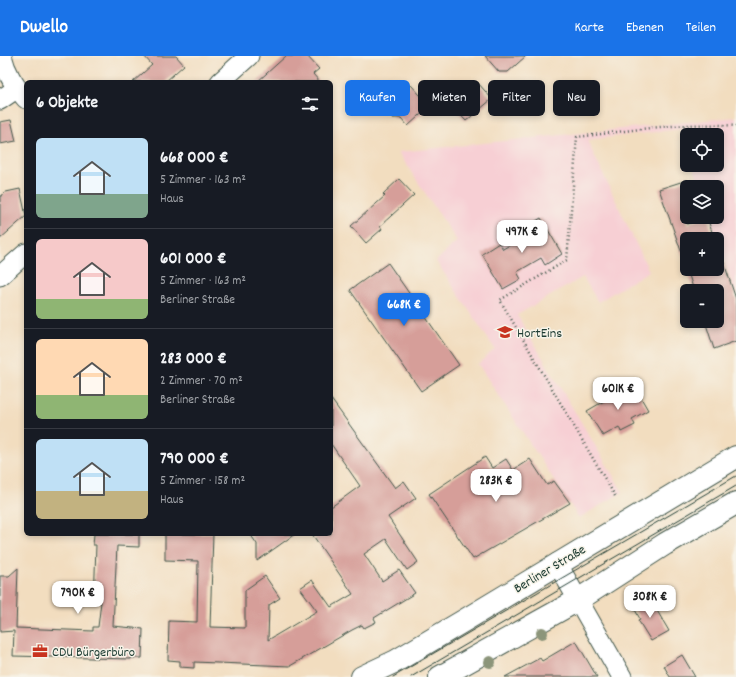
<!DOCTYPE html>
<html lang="de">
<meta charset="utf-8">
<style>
body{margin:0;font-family:Dekko,sans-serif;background:#242831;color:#f1f3f6;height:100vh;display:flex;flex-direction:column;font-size:15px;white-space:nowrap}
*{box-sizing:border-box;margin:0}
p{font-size:13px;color:#9ea1a6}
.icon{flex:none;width:22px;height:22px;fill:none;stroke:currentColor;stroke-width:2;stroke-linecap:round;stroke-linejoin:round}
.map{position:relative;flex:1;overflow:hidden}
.side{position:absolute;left:24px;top:24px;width:309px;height:456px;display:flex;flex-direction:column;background:#171b24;border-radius:6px;box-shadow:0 2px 6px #0003}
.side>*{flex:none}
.guide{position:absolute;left:345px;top:24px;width:331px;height:36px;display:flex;gap:8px}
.tools{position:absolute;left:680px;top:72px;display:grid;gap:8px}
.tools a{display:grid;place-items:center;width:44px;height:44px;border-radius:6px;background:#171b24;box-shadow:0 2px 6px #0003;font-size:20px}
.price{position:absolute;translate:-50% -34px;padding:0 9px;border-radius:8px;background:#fff;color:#222;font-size:13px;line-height:26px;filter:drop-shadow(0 1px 2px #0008)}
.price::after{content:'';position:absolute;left:50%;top:24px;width:12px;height:9px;margin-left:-6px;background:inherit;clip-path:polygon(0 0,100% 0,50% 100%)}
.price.on{background:#1a73e8;color:#fff}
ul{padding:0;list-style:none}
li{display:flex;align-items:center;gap:12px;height:100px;padding:0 12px}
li+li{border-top:1px solid #363941}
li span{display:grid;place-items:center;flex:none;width:112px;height:80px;border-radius:6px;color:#555}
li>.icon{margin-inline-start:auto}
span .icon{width:48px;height:48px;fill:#fffc;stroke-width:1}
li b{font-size:17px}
h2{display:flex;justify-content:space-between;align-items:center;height:48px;padding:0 12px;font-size:17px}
.pill{padding:0 14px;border-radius:6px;background:#171b24;box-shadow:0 2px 6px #0003;font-size:14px;line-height:36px}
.pill.on{background:#1a73e8;color:#fff}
header{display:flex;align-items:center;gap:24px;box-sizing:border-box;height:56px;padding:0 20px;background:#1a73e8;color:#fff}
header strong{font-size:19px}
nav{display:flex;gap:22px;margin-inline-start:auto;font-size:14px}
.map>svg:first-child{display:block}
</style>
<header>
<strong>Dwello</strong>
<nav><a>Karte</a><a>Ebenen</a><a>Teilen</a></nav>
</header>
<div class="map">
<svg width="736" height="621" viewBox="0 0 736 621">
<rect width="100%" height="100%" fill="#f7f3e8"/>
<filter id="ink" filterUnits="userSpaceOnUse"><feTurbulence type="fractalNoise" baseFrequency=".025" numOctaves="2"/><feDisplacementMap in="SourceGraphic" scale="8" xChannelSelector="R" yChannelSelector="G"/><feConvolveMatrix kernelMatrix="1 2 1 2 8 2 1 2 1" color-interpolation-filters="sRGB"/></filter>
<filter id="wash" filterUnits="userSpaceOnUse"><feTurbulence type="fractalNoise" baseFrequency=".012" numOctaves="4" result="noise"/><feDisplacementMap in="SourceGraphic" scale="16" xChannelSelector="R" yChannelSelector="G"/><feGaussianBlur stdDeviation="0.9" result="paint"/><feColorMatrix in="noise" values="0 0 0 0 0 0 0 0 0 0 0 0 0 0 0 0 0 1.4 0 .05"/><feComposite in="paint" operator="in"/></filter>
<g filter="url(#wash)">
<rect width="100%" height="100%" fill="#f2ddbf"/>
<!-- built -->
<polygon fill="#f7cfd4" points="736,61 736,240 710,161 717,161 717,131 701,131 693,109 717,109 717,79 687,79 687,90 681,73 587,84 649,215 598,246 583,221 517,259 623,436 579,462 478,308 495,293 436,205 457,185 398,96"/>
<g id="blocks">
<!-- building -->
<g fill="#d69e99">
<polygon points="144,0 176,0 184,9 165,26 133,26 152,9"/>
<polygon points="286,0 307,0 319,13 313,18 320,26 257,26"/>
<polygon points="485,0 526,0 508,16 499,16"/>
<polygon points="478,27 492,43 466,65 454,52 466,42 464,39"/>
<polygon points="411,29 430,50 408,70 401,62 393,62 394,55 389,49"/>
<polygon points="11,64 16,85 0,88 0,66"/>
<polygon points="399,123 414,139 380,170 382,173 366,187 351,170 385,140 383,138"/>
<polygon points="687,124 687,168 707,161 713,179 703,183 687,183 687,206 685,206 659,133"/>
<polygon points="20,133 26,160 0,183 0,141 6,136"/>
<polygon points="541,162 562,198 545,209 541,202 517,216 521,223 503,233 482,198 499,187 503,193 527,179 523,173"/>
<polygon points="388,207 459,309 421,335 350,234"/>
<polygon points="724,207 736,243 736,285 714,293 705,265 717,265 717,235 694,235 687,213 717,213 717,209"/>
<polygon points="633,328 648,354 632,363 635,369 621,376 619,371 603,380 587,355"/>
<polygon points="331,343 395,432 404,425 416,442 388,461 418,506 407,514 386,483 364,498 382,525 399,514 415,537 374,562 376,566 364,572 362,569 352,574 290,610 194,606 194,612 180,611 180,605 168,604 169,565 197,566 198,505 165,504 165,478 213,478 210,571 245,572 245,534 265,520 280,542 269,549 268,584 317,555 300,532 312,524 331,551 353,538 312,478 331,478 331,451 360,430 331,388"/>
<polygon points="485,401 492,412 506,403 513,414 530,403 547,429 554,425 570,447 473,503 429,438"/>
<polygon points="94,478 139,478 139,491 117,490 113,570 143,573 142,602 131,602 131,603 13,600 14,575 0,576 0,520 9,520 18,512 16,572 93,575 93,571 98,571 101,546 94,546 96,489 93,489"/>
<polygon points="250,478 295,478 257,505 257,488"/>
<polygon points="649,541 669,575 651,585 638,564 640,563 633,550"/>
<polygon points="576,585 597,621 505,621 540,602 542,605"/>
<polygon points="682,599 695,621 670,621 664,610"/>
</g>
</g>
</g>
<g filter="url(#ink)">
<use href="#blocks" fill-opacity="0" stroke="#3f5549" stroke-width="1"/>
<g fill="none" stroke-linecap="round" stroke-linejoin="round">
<!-- street casing -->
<g stroke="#3f5549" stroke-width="21">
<g id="street">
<path d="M2 0C6 17 14 30 26 43"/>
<polyline points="220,26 249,0"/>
<polyline points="0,44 16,33"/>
<polyline points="0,220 26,197"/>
<polyline points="557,507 622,621"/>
</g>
</g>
<!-- secondary casing -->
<g stroke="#3f5549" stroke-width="24">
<g id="secondary">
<polyline points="362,621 396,605 465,564 736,401"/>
<polyline points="440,621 578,544 665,488 736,447"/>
</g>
</g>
<!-- path -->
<path stroke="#3f5549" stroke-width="2.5" stroke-dasharray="1 3" stroke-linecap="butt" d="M615 440 500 244 567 204 577 81C629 75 683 65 736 70"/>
<!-- street -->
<use href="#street" stroke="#fff" stroke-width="19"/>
<!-- secondary -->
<use href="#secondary" stroke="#fff" stroke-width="22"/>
<!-- tram -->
<g stroke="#1f3d34" stroke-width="1">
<polyline points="393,621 736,420"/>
<polyline points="411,621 736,430"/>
</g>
</g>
<!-- trees -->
<g fill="#8c957a">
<circle cx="542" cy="577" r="6"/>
<circle cx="490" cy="606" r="6"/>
</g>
</g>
<!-- icons -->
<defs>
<g id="school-bare" transform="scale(1.2)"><path d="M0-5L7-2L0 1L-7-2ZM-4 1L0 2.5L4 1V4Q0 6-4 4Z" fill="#c8321e" stroke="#f7f3e8" stroke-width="2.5" paint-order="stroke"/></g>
<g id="office-bare" transform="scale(1.2)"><path d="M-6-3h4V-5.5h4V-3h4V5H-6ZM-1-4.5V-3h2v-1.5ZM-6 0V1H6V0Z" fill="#c8321e" stroke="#f7f3e8" stroke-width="2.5" paint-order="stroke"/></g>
</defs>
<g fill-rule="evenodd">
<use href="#school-bare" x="505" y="276"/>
<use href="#office-bare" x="40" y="595"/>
</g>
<g text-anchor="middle" stroke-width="3" stroke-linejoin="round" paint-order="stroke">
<!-- poi labels -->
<g font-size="14" fill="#1f3d34" stroke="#f7f3e8" text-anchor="start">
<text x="517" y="281">HortEins</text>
<text x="52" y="600">CDU Bürgerbüro</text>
</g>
<!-- street labels -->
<g font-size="14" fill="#1f3d34" stroke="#f7f3e8">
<text transform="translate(549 512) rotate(-31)" y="5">Berliner Straße</text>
</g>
</g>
</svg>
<div class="tools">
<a><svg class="icon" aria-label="locate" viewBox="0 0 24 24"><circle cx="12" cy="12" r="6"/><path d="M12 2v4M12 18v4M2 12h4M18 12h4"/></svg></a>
<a><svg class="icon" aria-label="layers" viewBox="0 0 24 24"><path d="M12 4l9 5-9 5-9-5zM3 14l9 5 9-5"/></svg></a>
<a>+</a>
<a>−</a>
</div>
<b class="price" style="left:522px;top:198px">497K €</b>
<b class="price on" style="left:404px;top:271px">668K €</b>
<b class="price" style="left:618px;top:355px">601K €</b>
<b class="price" style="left:496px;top:447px">283K €</b>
<b class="price" style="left:78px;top:559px">790K €</b>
<b class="price" style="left:650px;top:563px">308K €</b>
<div class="guide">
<a class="pill on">Kaufen</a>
<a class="pill">Mieten</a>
<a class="pill">Filter</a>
<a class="pill">Neu</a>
</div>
<section class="side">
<h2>6 Objekte<svg class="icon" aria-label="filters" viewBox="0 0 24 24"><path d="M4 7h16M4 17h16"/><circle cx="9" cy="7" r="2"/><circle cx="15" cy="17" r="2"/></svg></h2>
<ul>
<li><span style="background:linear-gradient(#bfe0f5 70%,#7fa58c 0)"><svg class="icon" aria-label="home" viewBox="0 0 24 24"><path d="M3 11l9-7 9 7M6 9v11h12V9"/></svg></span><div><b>668 000 €</b><p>5 Zimmer · 163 m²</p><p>Haus</p></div></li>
<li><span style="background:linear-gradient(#f6c9c9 75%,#8fb573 0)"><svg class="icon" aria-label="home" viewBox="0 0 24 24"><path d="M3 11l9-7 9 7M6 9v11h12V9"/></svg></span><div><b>601 000 €</b><p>5 Zimmer · 163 m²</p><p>Berliner Straße</p></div></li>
<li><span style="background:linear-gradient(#ffd9b3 70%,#8fb573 0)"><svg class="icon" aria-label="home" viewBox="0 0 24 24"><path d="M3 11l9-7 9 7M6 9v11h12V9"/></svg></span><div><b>283 000 €</b><p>2 Zimmer · 70 m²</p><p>Berliner Straße</p></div></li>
<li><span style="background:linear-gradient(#bfe0f5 65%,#c2b280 0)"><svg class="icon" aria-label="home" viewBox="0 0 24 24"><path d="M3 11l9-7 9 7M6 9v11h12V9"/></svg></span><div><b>790 000 €</b><p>5 Zimmer · 158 m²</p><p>Haus</p></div></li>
</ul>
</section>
</div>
